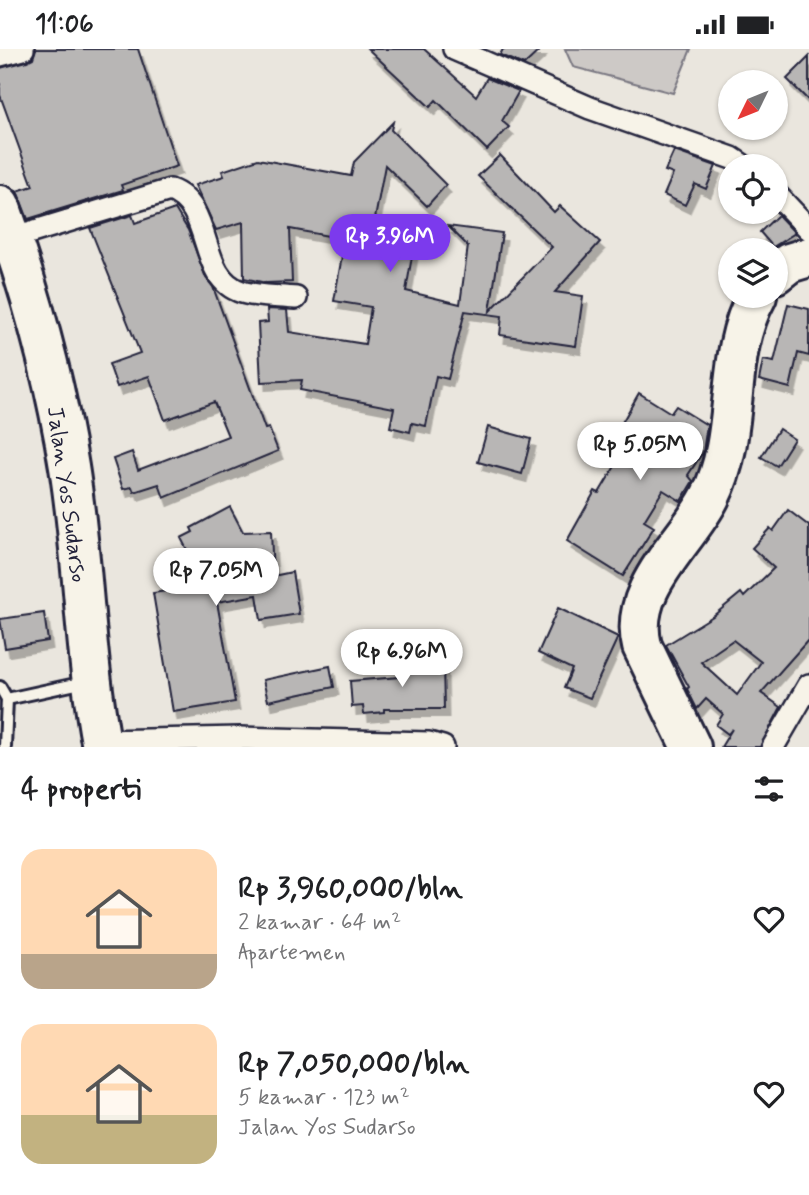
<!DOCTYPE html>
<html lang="id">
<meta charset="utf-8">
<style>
body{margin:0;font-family:Mynerve,sans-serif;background:#f2f2f2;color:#202124;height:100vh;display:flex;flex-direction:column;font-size:26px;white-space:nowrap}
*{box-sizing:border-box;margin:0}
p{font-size:23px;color:#757577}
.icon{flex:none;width:38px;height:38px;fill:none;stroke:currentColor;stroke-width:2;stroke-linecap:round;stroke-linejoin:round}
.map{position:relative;height:698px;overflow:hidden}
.details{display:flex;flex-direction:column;background:#fff;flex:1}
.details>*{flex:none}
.needle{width:46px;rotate:227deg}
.tools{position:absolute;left:718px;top:21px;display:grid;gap:14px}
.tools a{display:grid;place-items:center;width:70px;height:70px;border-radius:50%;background:#fff;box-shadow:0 2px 5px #0004;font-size:35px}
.price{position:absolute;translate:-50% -60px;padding:0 16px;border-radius:24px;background:#fff;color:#222;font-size:23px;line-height:46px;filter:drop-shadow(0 2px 4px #0008)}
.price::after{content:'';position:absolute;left:50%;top:42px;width:21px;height:16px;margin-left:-10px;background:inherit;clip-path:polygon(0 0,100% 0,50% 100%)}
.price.current{background:#7c3aed;color:#fff}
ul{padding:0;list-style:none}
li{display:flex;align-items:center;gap:21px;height:175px;padding:0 21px}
li span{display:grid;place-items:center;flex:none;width:196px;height:140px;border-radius:21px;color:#555}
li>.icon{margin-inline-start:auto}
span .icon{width:84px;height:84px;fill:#fffc;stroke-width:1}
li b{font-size:30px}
h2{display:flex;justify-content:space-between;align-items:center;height:84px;padding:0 21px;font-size:30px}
.status{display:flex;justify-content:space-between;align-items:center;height:49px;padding:0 35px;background:#fff;direction:ltr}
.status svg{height:19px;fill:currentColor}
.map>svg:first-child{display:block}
</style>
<div class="status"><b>11:06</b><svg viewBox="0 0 49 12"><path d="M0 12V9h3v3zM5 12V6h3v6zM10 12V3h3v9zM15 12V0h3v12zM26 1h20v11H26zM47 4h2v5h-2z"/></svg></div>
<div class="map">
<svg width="809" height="698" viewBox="0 0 809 698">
<defs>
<filter id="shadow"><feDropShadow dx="4.5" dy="8" stdDeviation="0" flood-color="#0004"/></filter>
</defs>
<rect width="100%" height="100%" fill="#eae6de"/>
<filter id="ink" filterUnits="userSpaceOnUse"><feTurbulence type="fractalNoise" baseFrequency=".0143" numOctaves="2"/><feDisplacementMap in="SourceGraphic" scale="14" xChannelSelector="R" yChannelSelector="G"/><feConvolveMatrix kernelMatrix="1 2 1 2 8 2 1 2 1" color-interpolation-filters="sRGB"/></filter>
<g filter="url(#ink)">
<!-- green -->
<polygon fill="#cdc9c6" stroke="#787680" stroke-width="2" points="565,0 691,0 673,44 573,18"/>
<!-- building -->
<g fill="#b8b6b5" stroke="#22223b" stroke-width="2" fill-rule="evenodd" filter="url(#shadow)">
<polygon points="36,0 138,0 177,117 121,136 123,141 28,170 17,142 33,137 0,46 0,19 27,12 33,9"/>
<polygon points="368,0 424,0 476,47 487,29 519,42 502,72 509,78 487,101 436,51 430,58"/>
<polygon points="503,0 541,0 524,16 500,6"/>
<polygon points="809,8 809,52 787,30"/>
<polygon points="393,73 391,81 446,136 427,157 385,116 374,175 416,184 406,242 460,255 468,197 448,177 502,184 490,262 552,198 478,127 500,106 554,163 560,157 600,193 555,243 583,247 576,297 500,286 502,267 465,262 448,330 436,327 426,377 412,374 410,383 390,378 394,359 300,341 302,331 261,333 258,274 268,273 267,260 287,261 289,283 365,295 371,258 334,252 345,190 290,180 292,233 266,234 244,229 243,173 216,181 195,136 224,127 222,122 258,110 351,127 354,113"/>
<polygon points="674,102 716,117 706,140 695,135 685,156 664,146 673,125 665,122"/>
<polygon points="175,160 188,181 206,229 213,238 265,380 269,379 278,402 164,449 159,435 134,443 132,438 123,440 113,410 132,403 138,421 228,387 214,353 165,371 149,327 117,338 109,315 140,304 90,179 132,166 135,174"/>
<polygon points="778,166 795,184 773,198 760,183"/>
<polygon points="788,255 809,260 809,307 798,304 790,339 759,331 763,311 774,313"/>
<polygon points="639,344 671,364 676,357 707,376 703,403 688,426 693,432 681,452 663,441 644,472 654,478 623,527 567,492 595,442 599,444 633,387 619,379"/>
<polygon points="488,378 531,390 522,425 478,413"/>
<polygon points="779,380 794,390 777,417 761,408"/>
<polygon points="230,458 243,483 271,482 273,527 292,523 299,565 261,571 257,546 217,553 235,653 173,663 153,544 205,536 181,489 193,483 191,479"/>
<path d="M788 461 809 477V590L761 644 781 658 760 698H721L732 680 728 685 716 676 723 665 706 650 697 660 687 640 689 638 666 596 713 567 741 544 744 548 774 519 752 499 770 479 773 482ZM733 591 761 613 737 646 701 613Z"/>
<polygon points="558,559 618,588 590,649 564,639 572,620 538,604"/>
<polygon points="44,564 48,592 5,599 0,570"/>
<polygon points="399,613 443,613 444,660 384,660 384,663 364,665 363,657 352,658 350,632 399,628"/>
<polygon points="330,617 334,638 268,652 263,631"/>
</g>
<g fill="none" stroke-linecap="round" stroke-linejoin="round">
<!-- lane casing -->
<g stroke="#22223b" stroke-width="16">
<g id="lane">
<polyline points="0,638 7,650 5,698"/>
<polyline points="7,650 85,633"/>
</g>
</g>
<!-- street casing -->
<g stroke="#22223b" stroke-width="26">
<g id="street">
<polyline points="454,0 590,59 732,109 744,117"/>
<polyline points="0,6 23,0"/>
<polyline points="775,144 809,180"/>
<path d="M12 189 170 141C215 157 196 229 242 243 258 248 279 247 296 249"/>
<polyline points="101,692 240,689 429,694 443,698"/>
<polyline points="773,698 809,636"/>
</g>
</g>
<!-- highway casing -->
<g stroke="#22223b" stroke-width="44">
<g id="highway">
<path d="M0 156C30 240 55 329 69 418 84 511 84 606 102 698"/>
<polyline points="775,225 789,214 809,208"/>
<path d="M691 698 642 597C627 539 686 495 710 448 742 385 723 308 757 247"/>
</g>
</g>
<!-- lane -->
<use href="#lane" stroke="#f7f3e8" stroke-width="10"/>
<!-- street -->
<use href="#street" stroke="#f7f3e8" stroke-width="21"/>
<!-- highway -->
<use href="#highway" stroke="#f7f3e8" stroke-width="38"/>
</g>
</g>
<g text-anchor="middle" stroke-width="6" stroke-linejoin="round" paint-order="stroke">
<!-- street labels -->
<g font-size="23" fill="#22223b" stroke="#f7f3e8">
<text transform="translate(68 445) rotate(82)" y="8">Jalan Yos Sudarso</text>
</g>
</g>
</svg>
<div class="tools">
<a><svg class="needle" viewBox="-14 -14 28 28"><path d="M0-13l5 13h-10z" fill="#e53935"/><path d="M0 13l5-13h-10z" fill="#757577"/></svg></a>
<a><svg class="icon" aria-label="locate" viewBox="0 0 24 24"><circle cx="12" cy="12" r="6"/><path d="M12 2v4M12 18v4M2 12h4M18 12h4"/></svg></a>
<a><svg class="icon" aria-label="layers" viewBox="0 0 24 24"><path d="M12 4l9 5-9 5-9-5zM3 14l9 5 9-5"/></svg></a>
</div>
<b class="price current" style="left:390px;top:225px">Rp 3.96M</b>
<b class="price" style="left:640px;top:433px">Rp 5.05M</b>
<b class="price" style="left:216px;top:559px">Rp 7.05M</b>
<b class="price" style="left:402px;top:640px">Rp 6.96M</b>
</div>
<section class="details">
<h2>4 properti<svg class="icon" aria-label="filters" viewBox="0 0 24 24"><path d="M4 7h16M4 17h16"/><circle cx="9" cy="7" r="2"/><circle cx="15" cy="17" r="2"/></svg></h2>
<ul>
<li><span style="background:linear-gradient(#ffd9b3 75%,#b9a48a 0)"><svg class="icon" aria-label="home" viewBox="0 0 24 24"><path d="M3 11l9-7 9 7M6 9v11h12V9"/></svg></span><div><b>Rp 3,960,000/bln</b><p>2 kamar · 64 m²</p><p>Apartemen</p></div><svg class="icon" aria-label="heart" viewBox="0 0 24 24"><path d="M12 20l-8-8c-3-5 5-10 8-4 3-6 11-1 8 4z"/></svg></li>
<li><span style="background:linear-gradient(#ffd9b3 65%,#c2b280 0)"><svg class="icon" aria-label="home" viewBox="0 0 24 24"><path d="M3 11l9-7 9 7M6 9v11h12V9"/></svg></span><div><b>Rp 7,050,000/bln</b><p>5 kamar · 123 m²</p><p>Jalan Yos Sudarso</p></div><svg class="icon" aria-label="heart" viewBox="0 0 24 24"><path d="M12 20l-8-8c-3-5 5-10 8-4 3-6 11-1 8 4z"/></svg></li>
</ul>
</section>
